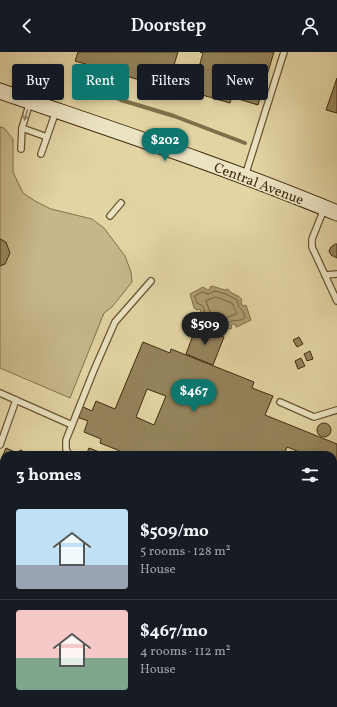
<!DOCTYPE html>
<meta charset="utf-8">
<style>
body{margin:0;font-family:Vollkorn,serif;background:#242831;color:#f1f3f6;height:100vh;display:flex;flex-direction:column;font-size:15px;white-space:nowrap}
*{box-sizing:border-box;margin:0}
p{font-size:13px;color:#9ea1a6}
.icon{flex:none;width:22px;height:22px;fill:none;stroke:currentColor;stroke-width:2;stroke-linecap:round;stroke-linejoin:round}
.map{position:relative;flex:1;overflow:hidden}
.details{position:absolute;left:0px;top:399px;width:337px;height:256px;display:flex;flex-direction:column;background:#171b24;border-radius:12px 12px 0 0;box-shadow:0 2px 6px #0003}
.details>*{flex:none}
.banner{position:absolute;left:12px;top:12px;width:313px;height:36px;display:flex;gap:8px}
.price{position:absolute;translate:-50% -34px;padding:0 9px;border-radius:14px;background:#0f766e;color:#fff;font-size:13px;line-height:26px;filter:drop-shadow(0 1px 2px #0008)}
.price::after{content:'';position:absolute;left:50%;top:24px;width:12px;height:9px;margin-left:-6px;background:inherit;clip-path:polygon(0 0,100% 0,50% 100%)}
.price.current{background:#222;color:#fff}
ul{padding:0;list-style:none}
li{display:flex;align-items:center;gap:12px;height:100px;padding:0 16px}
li+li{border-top:1px solid #363941}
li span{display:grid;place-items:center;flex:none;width:112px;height:80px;border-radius:4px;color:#555}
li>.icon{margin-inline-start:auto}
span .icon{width:48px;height:48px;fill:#fffc;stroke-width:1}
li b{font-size:17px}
h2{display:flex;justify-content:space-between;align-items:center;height:48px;padding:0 16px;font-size:17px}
.tag{padding:0 14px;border-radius:4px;background:#171b24;box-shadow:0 2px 6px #0003;font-size:14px;line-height:36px}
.tag.current{background:#0f766e;color:#fff}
header{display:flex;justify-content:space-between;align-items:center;height:52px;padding:0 16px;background:#171b24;font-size:18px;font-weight:600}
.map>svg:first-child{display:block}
</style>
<header><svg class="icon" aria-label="back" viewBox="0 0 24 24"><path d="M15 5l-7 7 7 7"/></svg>Doorstep<svg class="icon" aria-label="person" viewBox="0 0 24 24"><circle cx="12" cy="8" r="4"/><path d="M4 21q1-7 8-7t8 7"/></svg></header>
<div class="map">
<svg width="337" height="655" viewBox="0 0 337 655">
<rect width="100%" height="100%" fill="#e2d4a3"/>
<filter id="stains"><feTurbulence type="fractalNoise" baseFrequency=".005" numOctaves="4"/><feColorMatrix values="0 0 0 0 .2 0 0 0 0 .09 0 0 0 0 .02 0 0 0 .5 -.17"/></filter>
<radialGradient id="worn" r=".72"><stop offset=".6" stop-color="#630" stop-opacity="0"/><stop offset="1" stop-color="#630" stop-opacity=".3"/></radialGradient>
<!-- green -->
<g fill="#c6b78a" stroke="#83724c">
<polygon points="0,75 4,76 13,87 13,120 23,141 35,149 51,157 92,167 104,176 125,204 131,220 132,230 112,255 104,261 70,346 0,316"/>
<polygon points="0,555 4,556 4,651 87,651 85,655 0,655"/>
</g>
<!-- water -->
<path fill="#ab9b70" stroke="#806f48" d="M212 234 225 238 228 237C231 243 239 242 242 248L241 251 243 254 246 253 251 268 237 275H236L235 272H232L231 277H230L217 272 214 274 212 271 199 264 201 260 200 257 197 258 194 256 190 242 203 235 208 238 210 237V235Z"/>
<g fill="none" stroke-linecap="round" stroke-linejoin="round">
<!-- shore -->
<g stroke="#76643e" stroke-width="1">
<path d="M215 239 226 242 237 248 239 255 243 259 245 266C237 271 234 266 226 272L205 263 203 254 197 251 195 244 202 240 208 242Z"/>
<polygon points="216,245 232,251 236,260 236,262 225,266 210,260 206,249"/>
</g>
<!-- stream -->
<polyline stroke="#806f48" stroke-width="4" points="94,35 121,48 174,64 245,91"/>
</g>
<!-- building -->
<g fill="#94835b" stroke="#402c0d" fill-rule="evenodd">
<polygon points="78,0 178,0 167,36 75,9"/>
<polygon points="200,0 274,0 258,53 232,45 230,51 192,40 203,1"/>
<polygon points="337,26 337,61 326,58"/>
<polygon points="0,187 6,190 10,201 5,212 0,214"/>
<polygon points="335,192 337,192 337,206 331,203 329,199 331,195"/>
<polygon points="196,275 224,285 213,313 186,302"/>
<polygon points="299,285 303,292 297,295 293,288"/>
<path d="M143 290 170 301 171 297 254 330 252 336 273 344 265 363 337 392V415L333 414V403H307L287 395 285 400 294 403H130L100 391 101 387 84 380 88 369 77 365 81 354 92 359 96 349 115 357ZM147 337 166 344 154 373 136 365Z"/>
<polygon points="310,299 313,307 307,309 304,302"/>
<polygon points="301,306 305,314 298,317 295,309"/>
<circle cx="324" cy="378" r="7"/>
<polygon points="6,396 17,401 16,403 4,403 4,412 0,410"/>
<polygon points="89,396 107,403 86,403"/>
<polygon points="20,398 32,403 18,403"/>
<polygon points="333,419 337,421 337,431 333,441"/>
<polygon points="0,422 4,423 4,445 0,443"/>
<polygon points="337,482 337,599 333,600 333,483"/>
</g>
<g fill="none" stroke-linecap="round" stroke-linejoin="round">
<!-- lane casing -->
<g stroke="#685632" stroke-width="8">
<g id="lane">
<polyline points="22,76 47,85"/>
<polyline points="21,97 22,76 30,50"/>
<polyline points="41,102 56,59"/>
<polyline points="245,124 284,0"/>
<polyline points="324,157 312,187 312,195 337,249"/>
<polyline points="110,164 121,151"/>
<polyline points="325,223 337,222"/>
<polyline points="0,341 72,373"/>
<polyline points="280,350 314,365 337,358"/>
<polyline points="0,393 16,348"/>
<polyline points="69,403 66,397 66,388 94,318 115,270 151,229"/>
<polyline points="333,469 337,468"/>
<polyline points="0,538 4,539"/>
<polyline points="133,651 148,655"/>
<polyline points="304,651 304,655"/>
<polyline points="94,655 95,651"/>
</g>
</g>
<!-- secondary casing -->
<g stroke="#402c0d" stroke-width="17">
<path id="secondary" d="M0 39C113 78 227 115 337 161"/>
</g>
<!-- lane -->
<use href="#lane" stroke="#ece3c3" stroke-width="5.5"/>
<!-- secondary -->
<use href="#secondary" stroke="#ece3c3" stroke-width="15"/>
</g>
<!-- one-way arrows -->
<defs><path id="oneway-solid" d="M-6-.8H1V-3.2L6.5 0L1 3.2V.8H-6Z"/></defs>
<use fill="#968868" href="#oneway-solid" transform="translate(26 63) rotate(107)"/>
<g text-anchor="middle" stroke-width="3.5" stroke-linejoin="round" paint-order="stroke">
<!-- street labels -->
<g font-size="14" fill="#402c0d" stroke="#ece3c3">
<text transform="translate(259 131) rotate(21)" y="5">Central Avenue</text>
</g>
</g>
<rect width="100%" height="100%" filter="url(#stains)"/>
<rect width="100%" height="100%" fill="url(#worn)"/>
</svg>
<b class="price" style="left:165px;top:110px">$202</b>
<b class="price current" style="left:205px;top:294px">$509</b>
<b class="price" style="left:194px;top:361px">$467</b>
<div class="banner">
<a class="tag">Buy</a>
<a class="tag current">Rent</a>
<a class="tag">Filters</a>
<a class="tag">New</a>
</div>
<section class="details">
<h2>3 homes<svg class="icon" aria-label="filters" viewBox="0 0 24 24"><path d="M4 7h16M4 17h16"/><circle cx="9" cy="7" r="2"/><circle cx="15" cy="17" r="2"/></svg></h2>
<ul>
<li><span style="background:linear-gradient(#bfe0f5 70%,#9aa5b1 0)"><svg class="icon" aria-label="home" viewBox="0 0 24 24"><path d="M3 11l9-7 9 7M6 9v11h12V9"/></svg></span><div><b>$509/mo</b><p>5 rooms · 128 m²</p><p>House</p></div></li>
<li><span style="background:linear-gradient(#f6c9c9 60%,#7fa58c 0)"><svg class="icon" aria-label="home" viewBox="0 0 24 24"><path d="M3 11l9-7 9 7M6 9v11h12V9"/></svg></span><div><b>$467/mo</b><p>4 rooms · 112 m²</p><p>House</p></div></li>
</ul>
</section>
</div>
